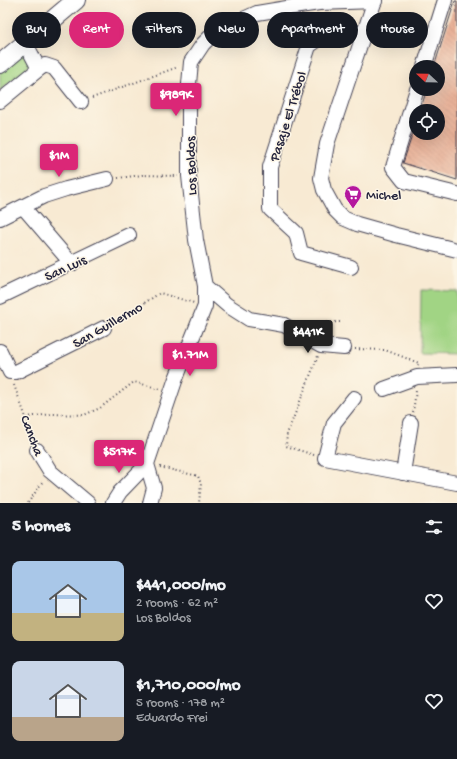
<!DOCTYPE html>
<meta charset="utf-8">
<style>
body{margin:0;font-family:"Gochi Hand",sans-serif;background:#242831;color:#f1f3f6;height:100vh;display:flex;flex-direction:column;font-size:15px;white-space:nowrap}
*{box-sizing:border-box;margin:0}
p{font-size:13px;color:#9ea1a6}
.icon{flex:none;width:22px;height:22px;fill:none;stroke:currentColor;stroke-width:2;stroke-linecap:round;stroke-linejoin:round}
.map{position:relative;height:503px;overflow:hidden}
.side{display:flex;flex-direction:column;background:#171b24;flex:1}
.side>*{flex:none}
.guide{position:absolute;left:12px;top:12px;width:433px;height:36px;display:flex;gap:8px}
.needle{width:26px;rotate:292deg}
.buttons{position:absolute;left:409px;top:60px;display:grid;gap:8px}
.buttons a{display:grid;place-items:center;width:36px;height:36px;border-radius:50%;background:#171b24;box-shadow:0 4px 16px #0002;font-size:20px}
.price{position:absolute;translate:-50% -34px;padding:0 9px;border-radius:4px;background:#db2777;color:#fff;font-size:13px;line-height:26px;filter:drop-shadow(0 1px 2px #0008)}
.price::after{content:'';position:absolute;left:50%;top:24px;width:12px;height:9px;margin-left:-6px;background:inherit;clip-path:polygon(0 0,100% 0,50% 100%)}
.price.selected{background:#222;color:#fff}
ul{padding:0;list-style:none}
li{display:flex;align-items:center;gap:12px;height:100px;padding:0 12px}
li span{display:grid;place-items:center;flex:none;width:112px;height:80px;border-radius:8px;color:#555}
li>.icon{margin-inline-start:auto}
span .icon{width:48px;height:48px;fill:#fffc;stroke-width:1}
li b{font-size:17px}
h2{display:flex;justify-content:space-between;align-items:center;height:48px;padding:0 12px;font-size:17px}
.chip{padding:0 14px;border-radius:18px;background:#171b24;box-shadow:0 4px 16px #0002;font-size:14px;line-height:36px}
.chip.selected{background:#db2777;color:#fff}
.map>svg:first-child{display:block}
</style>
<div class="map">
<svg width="457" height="503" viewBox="0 0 457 503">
<defs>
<pattern id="grass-tufts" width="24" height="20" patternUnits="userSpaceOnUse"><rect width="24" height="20" fill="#a1d484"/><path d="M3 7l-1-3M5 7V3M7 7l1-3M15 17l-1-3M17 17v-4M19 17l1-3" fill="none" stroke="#8ab673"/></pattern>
<pattern id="building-back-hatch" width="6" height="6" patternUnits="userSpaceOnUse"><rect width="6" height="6" fill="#e7ae94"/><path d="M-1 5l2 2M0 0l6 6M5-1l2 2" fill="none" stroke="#c69580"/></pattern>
</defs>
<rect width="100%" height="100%" fill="#fcf5e5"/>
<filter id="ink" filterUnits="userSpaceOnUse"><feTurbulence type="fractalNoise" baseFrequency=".025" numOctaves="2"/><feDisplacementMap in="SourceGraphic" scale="8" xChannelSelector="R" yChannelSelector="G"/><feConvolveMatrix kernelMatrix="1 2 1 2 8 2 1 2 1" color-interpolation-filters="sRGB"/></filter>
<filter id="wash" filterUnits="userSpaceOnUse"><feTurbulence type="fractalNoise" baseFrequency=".012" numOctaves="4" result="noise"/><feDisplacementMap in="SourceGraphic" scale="16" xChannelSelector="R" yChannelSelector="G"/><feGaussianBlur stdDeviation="0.9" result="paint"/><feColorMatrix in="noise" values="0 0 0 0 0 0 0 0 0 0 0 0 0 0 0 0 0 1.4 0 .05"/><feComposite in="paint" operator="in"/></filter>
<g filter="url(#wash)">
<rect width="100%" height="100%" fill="#f8ead3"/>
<!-- grass -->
<polygon fill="url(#grass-tufts)" stroke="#627b60" points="27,39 34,62 0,91 0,62"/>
<!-- pitch -->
<polygon fill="#a1d484" stroke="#627b60" points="421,290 457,291 457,354 420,353"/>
<g id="blocks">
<!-- building -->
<polygon fill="url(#building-back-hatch)" points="455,1 457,1 457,180 403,163 413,133 438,133 438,111 420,111 427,89 438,89 438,67 434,67"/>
</g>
</g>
<g filter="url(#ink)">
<use href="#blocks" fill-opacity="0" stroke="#424052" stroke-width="1"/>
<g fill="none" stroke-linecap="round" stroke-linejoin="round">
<!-- minor casing -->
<g stroke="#424052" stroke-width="16">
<g id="minor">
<polyline points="375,0 327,144 321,178 324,190 335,210 343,218 357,224 396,235 457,250"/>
<polyline points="25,42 39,69"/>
<polyline points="424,67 445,0"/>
<polyline points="417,89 393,167 404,181 457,194"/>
<polyline points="0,101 39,69 45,65 54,68 81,102"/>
<polyline points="23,207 72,264"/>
<polyline points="0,218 44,196 66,189 107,179"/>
<polyline points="351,267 301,253 296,233 270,209 270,167 309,46 319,39 365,32"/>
<polyline points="0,297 129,235"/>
<polyline points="344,348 321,346 284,325 249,319 227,305 205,286 196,240 189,176 189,84 191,62 203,44 213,34 228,26 257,13 293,7 319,3 375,1"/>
<polyline points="0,351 10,372 16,372 104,328"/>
<polyline points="384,389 417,377 457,375"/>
<polyline points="354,398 334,423 325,458 457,483"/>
<polyline points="37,450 50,471 88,503"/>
<polyline points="403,473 411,423"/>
<polyline points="113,503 120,492 147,464"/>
<polyline points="150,503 154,488 147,464 175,381 205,306 205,286"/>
</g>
</g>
<!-- major casing -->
<g stroke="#424052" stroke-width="20">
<polyline id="major" points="0,64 76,0"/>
</g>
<!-- path -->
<g stroke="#424052" stroke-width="2" stroke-dasharray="1 3" stroke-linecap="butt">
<polyline points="92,98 178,67"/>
<polyline points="118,178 142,175 178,176"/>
<polyline points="114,322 160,293 194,303"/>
<polyline points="307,324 340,322"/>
<polyline points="355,349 385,350 419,363 418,365"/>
<polyline points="14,385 34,439"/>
<polyline points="413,412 416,391"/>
<polyline points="26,417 53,414 84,415 100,408 134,382 161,389"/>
<polyline points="314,455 286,446 287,434 318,356"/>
<polyline points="160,467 198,476 201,484 199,503"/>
<polyline points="28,503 43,481"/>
</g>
<!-- minor -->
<use href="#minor" stroke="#fff" stroke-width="14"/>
<!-- major -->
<use href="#major" stroke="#fff" stroke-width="18"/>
</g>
</g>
<!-- icons -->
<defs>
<g id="supermarket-pin" transform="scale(0.9)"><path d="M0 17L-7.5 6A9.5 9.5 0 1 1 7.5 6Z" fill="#b5179e" stroke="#fcf5e5"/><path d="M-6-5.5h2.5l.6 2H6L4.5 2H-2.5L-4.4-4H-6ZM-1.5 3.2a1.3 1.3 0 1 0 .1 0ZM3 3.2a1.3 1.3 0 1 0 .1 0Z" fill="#fff"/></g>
</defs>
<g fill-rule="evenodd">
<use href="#supermarket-pin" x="353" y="194"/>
</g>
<g text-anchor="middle" stroke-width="3" stroke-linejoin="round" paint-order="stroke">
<!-- street labels -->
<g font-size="14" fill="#22223b" stroke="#fcf5e5">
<text transform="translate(287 116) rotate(-72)" y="5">Pasaje El Trébol</text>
<text transform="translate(190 166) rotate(-92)" y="5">Los Boldos</text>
<text transform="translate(65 267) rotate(-25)" y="5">San Luis</text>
<text transform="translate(107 324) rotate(-30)" y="5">San Guillermo</text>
<text transform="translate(33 435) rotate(69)" y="5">Cancha</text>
</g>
<!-- poi labels -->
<g font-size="14" fill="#22223b" stroke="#fcf5e5" text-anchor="start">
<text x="366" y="199">Michel</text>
</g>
</g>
</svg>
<div class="buttons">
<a><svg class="needle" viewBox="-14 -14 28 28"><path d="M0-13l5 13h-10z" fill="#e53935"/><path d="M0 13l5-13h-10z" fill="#9ea1a6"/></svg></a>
<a><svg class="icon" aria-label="locate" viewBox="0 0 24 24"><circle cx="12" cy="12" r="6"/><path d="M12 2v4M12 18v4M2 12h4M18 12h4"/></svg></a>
</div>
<b class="price" style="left:176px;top:117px">$989K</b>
<b class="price" style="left:59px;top:178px">$1M</b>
<b class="price selected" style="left:308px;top:354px">$441K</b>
<b class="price" style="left:190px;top:377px">$1.71M</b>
<b class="price" style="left:119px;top:474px">$517K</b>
<div class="guide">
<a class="chip">Buy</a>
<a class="chip selected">Rent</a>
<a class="chip">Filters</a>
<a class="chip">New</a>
<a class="chip">Apartment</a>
<a class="chip">House</a>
</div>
</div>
<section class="side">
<h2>5 homes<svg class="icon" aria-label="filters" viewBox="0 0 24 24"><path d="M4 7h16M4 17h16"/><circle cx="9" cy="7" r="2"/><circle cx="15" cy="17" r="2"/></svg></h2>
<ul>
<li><span style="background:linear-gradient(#a9c7e8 65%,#c2b280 0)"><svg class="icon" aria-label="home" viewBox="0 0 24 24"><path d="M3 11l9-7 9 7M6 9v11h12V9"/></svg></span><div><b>$441,000/mo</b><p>2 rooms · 62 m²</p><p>Los Boldos</p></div><svg class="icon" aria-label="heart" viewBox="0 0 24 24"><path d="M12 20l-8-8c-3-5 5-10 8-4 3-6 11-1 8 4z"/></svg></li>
<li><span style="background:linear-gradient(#c9d6e8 70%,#b9a48a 0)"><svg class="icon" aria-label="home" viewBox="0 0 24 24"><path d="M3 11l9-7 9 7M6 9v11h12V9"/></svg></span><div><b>$1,710,000/mo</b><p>5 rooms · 178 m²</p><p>Eduardo Frei</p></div><svg class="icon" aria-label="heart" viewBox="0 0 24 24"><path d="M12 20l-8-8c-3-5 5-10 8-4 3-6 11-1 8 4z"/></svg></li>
</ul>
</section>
